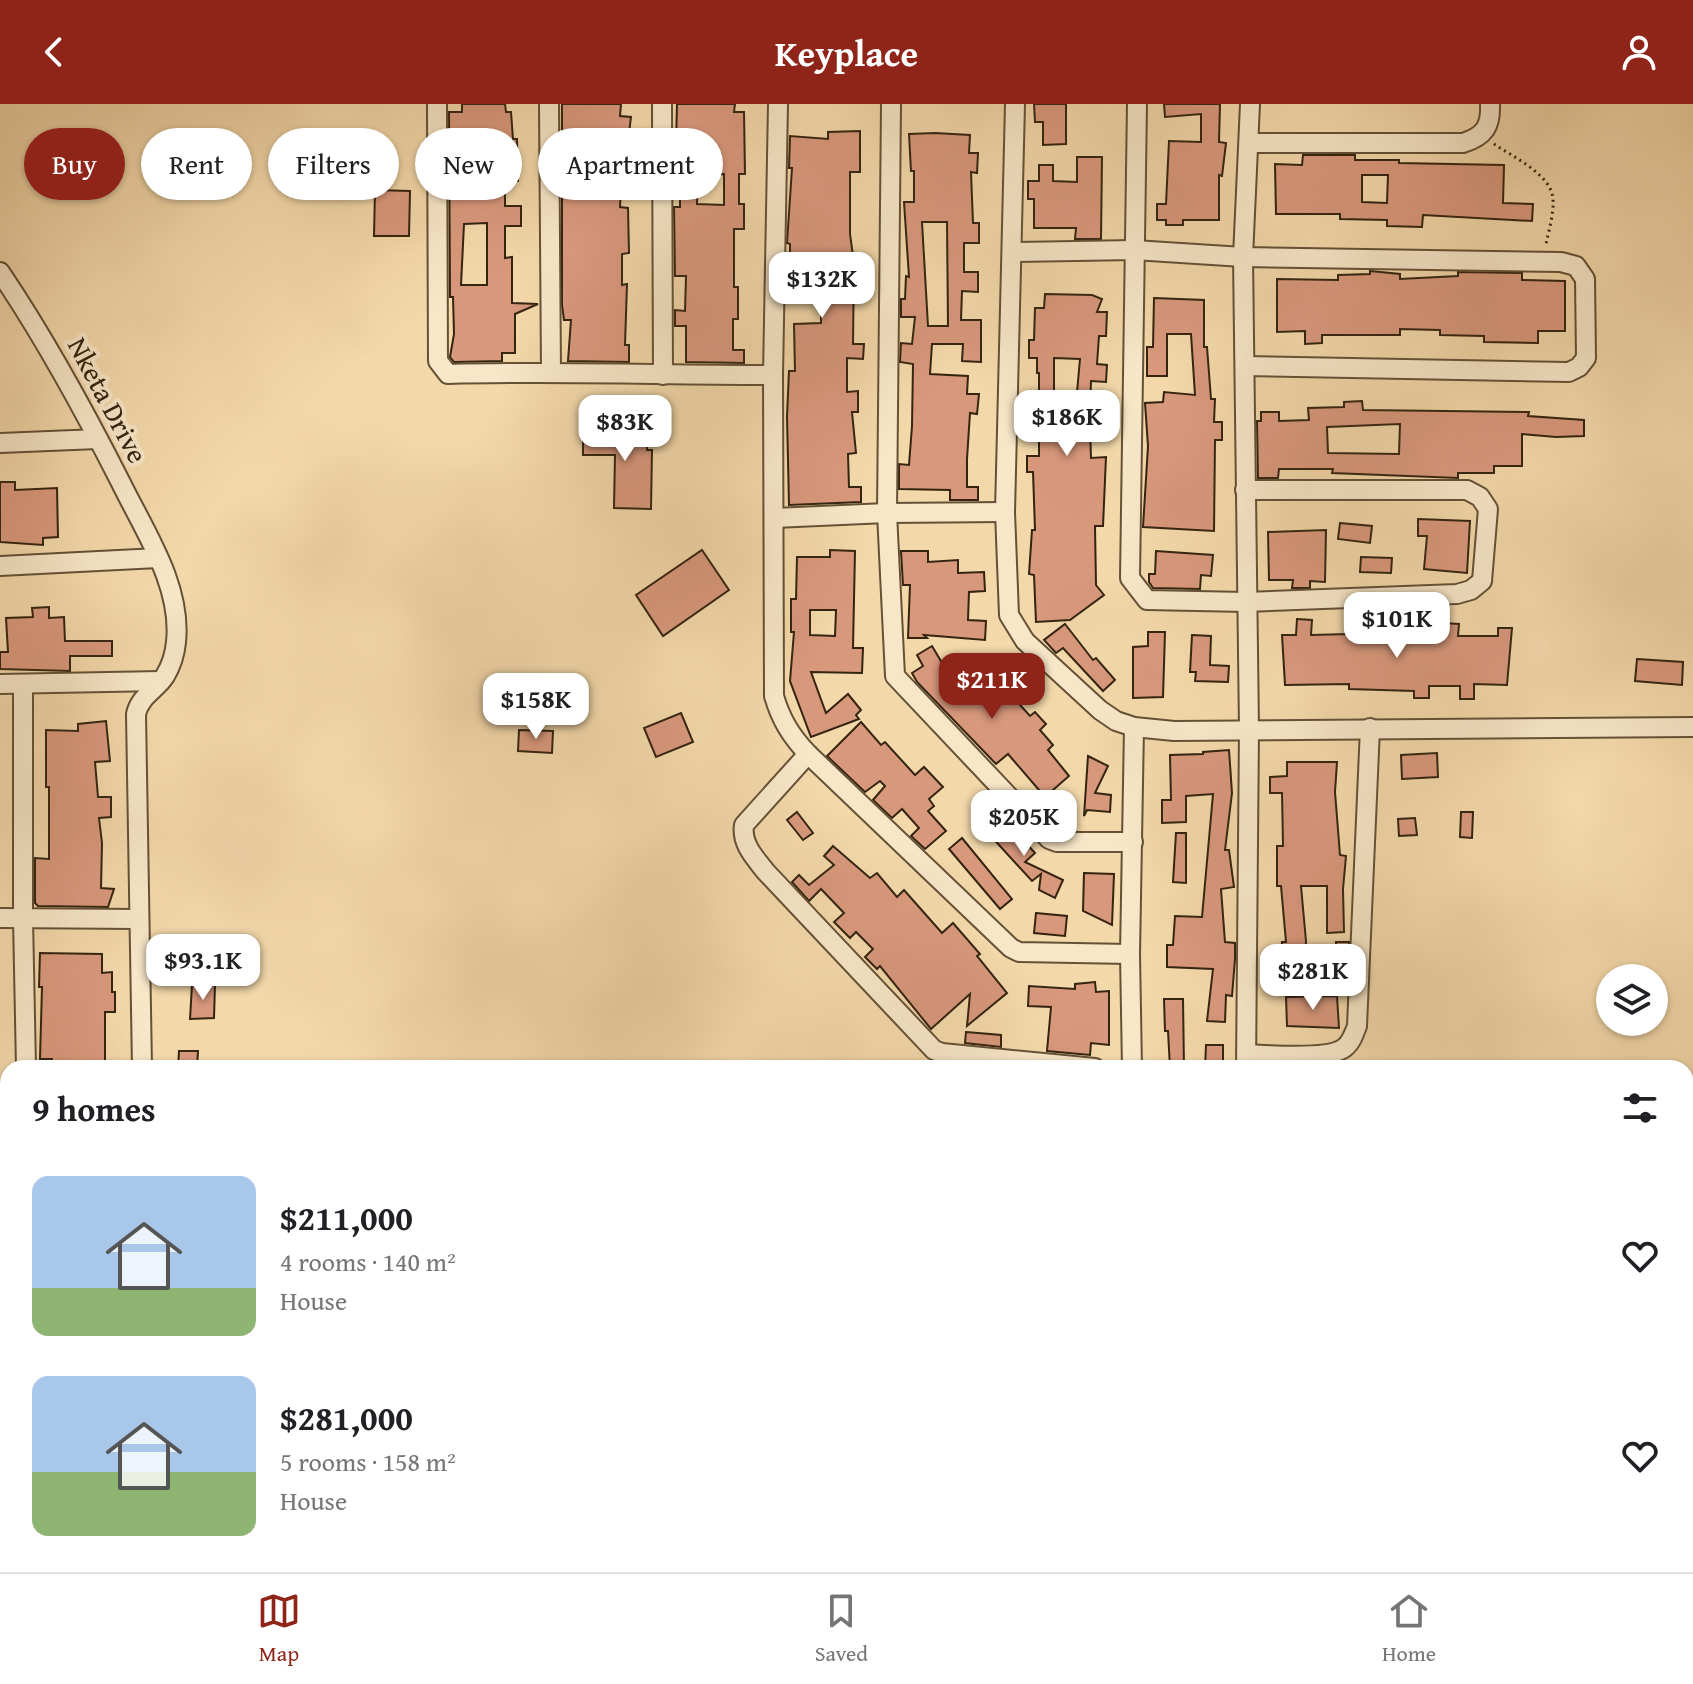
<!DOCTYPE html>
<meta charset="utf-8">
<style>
body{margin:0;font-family:"Gentium Book Plus",serif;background:#f6f6f6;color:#202124;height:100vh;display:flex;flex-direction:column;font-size:30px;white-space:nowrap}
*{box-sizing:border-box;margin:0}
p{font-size:26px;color:#757577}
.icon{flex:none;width:44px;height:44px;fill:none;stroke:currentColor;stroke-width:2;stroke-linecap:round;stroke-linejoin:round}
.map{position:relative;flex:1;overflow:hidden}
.sheet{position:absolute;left:0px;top:956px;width:1694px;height:512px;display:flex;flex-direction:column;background:#fff;border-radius:24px 24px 0 0;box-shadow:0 2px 6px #0004}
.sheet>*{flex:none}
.guide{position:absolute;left:24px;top:24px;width:800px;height:72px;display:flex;gap:16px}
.fabs{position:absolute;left:1596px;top:860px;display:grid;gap:16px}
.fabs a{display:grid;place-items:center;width:72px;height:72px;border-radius:50%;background:#fff;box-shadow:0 2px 6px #0004;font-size:40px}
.price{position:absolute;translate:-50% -68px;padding:0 18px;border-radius:16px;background:#fff;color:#222;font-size:26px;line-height:52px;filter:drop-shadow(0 2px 4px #0008)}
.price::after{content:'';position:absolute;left:50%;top:48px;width:24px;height:18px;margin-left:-12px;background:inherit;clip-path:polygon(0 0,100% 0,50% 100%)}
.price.active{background:#8f2418;color:#fff}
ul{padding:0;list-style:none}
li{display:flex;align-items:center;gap:24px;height:200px;padding:0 32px}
li span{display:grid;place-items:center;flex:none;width:224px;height:160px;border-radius:16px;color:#555}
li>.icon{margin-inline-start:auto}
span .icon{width:96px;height:96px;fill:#fffc;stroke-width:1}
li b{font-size:34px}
h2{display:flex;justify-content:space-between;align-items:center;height:96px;padding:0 32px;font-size:34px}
.pill{padding:0 28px;border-radius:36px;background:#fff;box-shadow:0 2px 6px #0004;font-size:28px;line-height:72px}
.pill.active{background:#8f2418;color:#fff}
header{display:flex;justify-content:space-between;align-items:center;height:104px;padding:0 32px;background:#8f2418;color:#fff;font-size:36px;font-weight:700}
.tabs{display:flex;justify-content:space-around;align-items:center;height:112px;border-top:2px solid #e0e0e0;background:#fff;font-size:22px;color:#757577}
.tabs a{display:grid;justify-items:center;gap:4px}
.tabs .active{color:#8f2418}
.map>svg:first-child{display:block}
</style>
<header><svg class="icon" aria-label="back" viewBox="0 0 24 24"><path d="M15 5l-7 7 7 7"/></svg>Keyplace<svg class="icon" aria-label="person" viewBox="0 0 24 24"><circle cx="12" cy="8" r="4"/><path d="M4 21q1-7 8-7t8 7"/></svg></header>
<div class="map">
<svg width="1693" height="1468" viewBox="0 0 1693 1468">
<rect width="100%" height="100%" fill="#f3d8aa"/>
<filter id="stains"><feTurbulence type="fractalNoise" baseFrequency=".0025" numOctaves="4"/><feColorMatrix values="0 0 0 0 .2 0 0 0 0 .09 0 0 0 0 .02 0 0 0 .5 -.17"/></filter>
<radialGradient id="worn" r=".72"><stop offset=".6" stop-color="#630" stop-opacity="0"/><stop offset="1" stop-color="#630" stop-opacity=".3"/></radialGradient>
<!-- building -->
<g fill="#d8987c" stroke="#342410" stroke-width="2" fill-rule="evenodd">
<path d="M462 0H505L506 8H511L513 35H517L518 77H505V102H521V122H505V154L512 153V199L538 200 515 210V249H502V257L454 258 450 253 454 230 453 193H450L449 8H462ZM487 119V181H461L464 120Z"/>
<polygon points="562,0 621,0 620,12 631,13 629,29 624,29 620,103 628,104 629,149 622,150 622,181 627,180 625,241 629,241 629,258 568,257 571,216 564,216 562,201"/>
<path d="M677 0H735L734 8H744L745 70H739V100H744V125H734V183H738V215H733V246H744V259L686 258V222H675V206L685 207 686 172H675L674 103H680V78H675ZM724 70V101L697 100 698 71Z"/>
<polygon points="1034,0 1066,0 1066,40 1043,41 1043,18 1035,18"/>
<polygon points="1164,0 1220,0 1219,38 1226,39 1222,72 1219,71 1219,116 1183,116 1183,121 1166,121 1166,116 1157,116 1157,100 1166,100 1169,37 1201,38 1201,10 1165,13"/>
<polygon points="860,27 860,68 850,68 850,130 854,159 853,240 864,240 863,255 847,254 847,288 858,287 858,308 852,308 856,349 848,350 849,383 861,383 861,398 789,401 787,313 789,267 795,267 794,220 821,219 821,195 797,196 796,182 790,182 790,140 787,139 792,64 789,64 790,32 828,35 828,28"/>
<path d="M935 29 970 31 969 49H978L977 69 971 68 973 119H979V139H964V168H978V188L962 187 961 216H981V258L962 257 963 240H932L930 270 968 272 967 290H979L977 310 970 309 967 355V383H978V396H950V386L899 385V360L909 361 912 322 913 260 900 258 901 239 912 240 915 213H901V195H905L906 172 909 173 904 98H914V67H911L909 30ZM922 118H947L948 222H928Z"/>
<path d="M1303 51H1355V56H1399V59L1504 61 1503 99 1533 100 1532 117 1423 111 1422 123 1387 122V116L1340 115V110H1276L1275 60 1302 61ZM1362 71H1388L1387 99 1362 98Z"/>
<polygon points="1077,53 1102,53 1101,135 1075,135 1076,124 1034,124 1034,95 1028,95 1028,77 1039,77 1039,61 1053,61 1053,77 1077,78"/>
<polygon points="375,86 410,87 409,132 374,132"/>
<polygon points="1370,167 1400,170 1400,175 1458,172 1458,168 1522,169 1522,176 1565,177 1565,227 1538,227 1538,239 1484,238 1484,232 1440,231 1440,226 1400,225 1400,231 1322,231 1322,239 1305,240 1305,227 1277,228 1277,175 1338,176 1338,171 1370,170"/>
<path d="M1045 190 1092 191 1102 195 1097 208H1107L1106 232H1099L1097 260 1107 261 1106 278 1091 277 1090 306 1106 307 1105 324 1090 323 1091 354 1106 353 1103 422H1095L1096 481 1104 491 1070 516 1036 518 1034 471 1029 470 1032 426H1035L1033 368H1027V352H1039V335H1075L1076 306 1039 305V269H1037V254H1029V236H1034L1035 204H1044ZM1054 254 1080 255 1077 288H1054Z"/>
<polygon points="1154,194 1204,196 1204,243 1207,243 1211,295 1215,295 1214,318 1222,318 1222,336 1215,336 1214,427 1143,423 1148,342 1145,299 1163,298 1164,288 1195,291 1191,230 1167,230 1167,272 1147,272 1147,243 1153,243"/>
<path d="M1362 297 1363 306 1529 308 1528 312 1584 316V332L1556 333 1522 330V362H1494V369H1458V374L1332 369 1333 365H1279L1278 374H1258L1257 317H1261V308H1279V317L1309 316 1308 304 1344 303V298ZM1400 320 1399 350 1328 349 1327 323Z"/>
<polygon points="583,325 648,325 647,346 652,346 651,405 614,404 615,351 583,351"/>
<polygon points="0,378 15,378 15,386 57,384 58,433 43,434 43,441 0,438"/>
<polygon points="1418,415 1470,417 1467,469 1424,465 1427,432 1418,432"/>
<polygon points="1340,419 1372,422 1370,439 1338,435"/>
<polygon points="1326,426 1325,478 1310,477 1310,484 1292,484 1293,476 1269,476 1268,428"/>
<polygon points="702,446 729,486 663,532 636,491"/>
<path d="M830 446 855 447 853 544H863L862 569 811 568 826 609 848 590 861 606 856 611 859 615 811 633 790 577 794 528H791V495H796L797 453H830ZM810 506H836L835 532 810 531Z"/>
<polygon points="901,447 928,447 928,458 958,456 958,469 984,468 985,487 969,488 968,516 986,517 985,536 924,531 927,534 908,534 910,481 903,481"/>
<polygon points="1156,447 1213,451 1211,472 1201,471 1200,485 1153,484 1149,478 1149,470 1155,470"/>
<polygon points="1361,453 1392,454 1391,469 1360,468"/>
<polygon points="49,503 49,514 64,513 65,537 112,537 112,552 70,552 70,567 0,565 0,548 8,548 6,514 33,513 32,504"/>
<polygon points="1297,515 1312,516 1311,531 1349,530 1349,525 1407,526 1407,534 1442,533 1444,519 1459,520 1458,532 1498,532 1498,524 1512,524 1507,581 1474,580 1474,595 1460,595 1460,582 1429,582 1429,594 1414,594 1414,587 1349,585 1349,580 1285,581 1282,531 1296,531"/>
<polygon points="1065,520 1093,556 1096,554 1115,576 1103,587 1063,544 1056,549 1044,536"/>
<polygon points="1148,528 1165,528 1163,593 1133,594 1133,543 1148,542"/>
<polygon points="1192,531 1211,532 1210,561 1229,562 1228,578 1195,577 1196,568 1190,568"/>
<polygon points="932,542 957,584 958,552 1003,598 1011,591 1030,612 1035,608 1046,620 1040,626 1053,641 1048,646 1069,672 1045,693 1008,650 996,660 917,578 912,569 923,562 917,551"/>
<polygon points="1637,555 1683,558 1682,581 1635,577"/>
<polygon points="681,609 693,638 656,653 644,624"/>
<polygon points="106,617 110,657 95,658 98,693 111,693 111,713 99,714 102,739 101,784 114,785 108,803 38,802 35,799 35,754 49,755 49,683 46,683 46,626 78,627 78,620"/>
<polygon points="861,618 881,641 885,638 915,671 924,663 943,683 929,695 934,702 928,707 946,727 925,745 911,732 919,724 902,705 892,714 873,696 885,682 880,677 865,688 827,652"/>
<polygon points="519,626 553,627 552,649 518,647"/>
<polygon points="1229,646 1232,689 1225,746 1229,746 1234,783 1221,785 1225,838 1235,839 1235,855 1232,892 1226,891 1225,918 1207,917 1213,865 1167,863 1167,841 1173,841 1175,812 1202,813 1213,690 1186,692 1186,718 1162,719 1162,696 1171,696 1170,651 1203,650 1203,648"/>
<polygon points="1437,649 1438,673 1402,675 1401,651"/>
<polygon points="1088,652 1108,662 1095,689 1111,691 1110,708 1087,706 1084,712"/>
<polygon points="1287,658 1337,658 1335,688 1340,751 1346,752 1343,785 1344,828 1327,829 1327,782 1301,782 1306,837 1304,869 1280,867 1282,838 1286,838 1281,782 1277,782 1277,742 1283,742 1282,689 1270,689 1270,673 1287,672"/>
<polygon points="797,708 813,729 803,736 787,716"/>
<polygon points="1461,708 1473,708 1472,734 1460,733"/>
<polygon points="1415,714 1417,731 1399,732 1398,715"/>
<polygon points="1005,716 1035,749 1025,758 1063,776 1055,794 1039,786 1041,770 1032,777 989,730"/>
<polygon points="1176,729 1186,729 1186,779 1173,778"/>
<polygon points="962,734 1012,795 1000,805 949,745"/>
<polygon points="833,742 870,774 877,769 897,793 904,786 942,829 953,819 980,850 977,852 1007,889 967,922 970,890 931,925 880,862 877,865 865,853 873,845 856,828 850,834 834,818 844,809 821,785 809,797 792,778 799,771 809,781 834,761 824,752"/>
<polygon points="1084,769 1114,770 1112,821 1083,807"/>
<polygon points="1036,809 1067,812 1065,832 1034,829"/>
<polygon points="1336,838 1349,838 1348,855 1336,855"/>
<polygon points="40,849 102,850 102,869 112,868 112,888 115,888 115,908 105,908 105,964 52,964 52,955 40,955 42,883 39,883"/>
<polygon points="1095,878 1096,888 1109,887 1109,941 1091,939 1090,951 1047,947 1051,903 1028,902 1029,882 1075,885 1075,880"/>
<polygon points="215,880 214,914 190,915 192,881"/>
<polygon points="1337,892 1339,924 1287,922 1286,893"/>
<polygon points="1164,895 1183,895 1184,964 1170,964 1168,927 1165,927"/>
<polygon points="966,928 1001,931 1001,943 965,939"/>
<polygon points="1206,941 1223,941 1223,964 1205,964"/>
<polygon points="179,947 198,947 197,964 178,964"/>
</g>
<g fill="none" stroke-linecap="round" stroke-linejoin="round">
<!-- minor casing -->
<g stroke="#645136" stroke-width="22">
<g id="minor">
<path d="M437 0 438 257 448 270C556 267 664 271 773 271"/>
<polyline points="549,0 551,268"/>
<polyline points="662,0 663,271"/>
<path d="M778 0 773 271 774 592C781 616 791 632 808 650L1011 844 1019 848 1130 850"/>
<polyline points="891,0 887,409 895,572 1049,735 1057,738 1133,738"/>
<polyline points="1015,0 1005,408 1009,511 1025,537 1100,606 1116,617 1134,623 1174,627 1693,623"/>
<polyline points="1137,0 1130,474 1147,496 1246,498 1457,490 1471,486 1482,477 1488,405 1480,393 1467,386 1245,386"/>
<path d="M1250 39H1463C1485 32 1491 22 1490 0"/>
<polyline points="1013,148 1134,146 1243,153 1561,158 1576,162 1585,175 1586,254 1579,263 1569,268 1245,262"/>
<path d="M0 168C46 236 84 306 121 379 145 428 182 482 176 538 175 549 171 562 165 572 156 586 140 592 136 610L142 964"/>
<polyline points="0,339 98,335"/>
<polyline points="774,414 887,409 1005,408"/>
<polyline points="0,462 158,454"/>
<polyline points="0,580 161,577"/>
<polyline points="23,580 23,814 26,964"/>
<path d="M808 650 744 721C741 740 755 754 766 768L934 946 942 949 1095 964"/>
<polyline points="0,814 139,815"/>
<path d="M1248 950C1268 951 1328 956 1344 944 1351 939 1354 930 1357 922L1370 624"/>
<polyline points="1132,964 1130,850 1134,623"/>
<polyline points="1246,964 1249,626 1243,153 1250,0"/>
<polyline points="0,1112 8,1112"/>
</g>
</g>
<!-- path -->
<g stroke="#342410" stroke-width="3" stroke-dasharray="2 4" stroke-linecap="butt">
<path d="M1494 40C1513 53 1551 70 1553 95 1554 109 1549 126 1546 140"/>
<polyline points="1078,1460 1080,1468"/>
<polyline points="169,1468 190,1460"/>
</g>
<!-- minor -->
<use href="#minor" stroke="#f7e6c8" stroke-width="18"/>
<!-- rail -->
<g stroke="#342410" stroke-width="5" stroke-dasharray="14 14" stroke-linecap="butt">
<polyline points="1686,1298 1693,1298"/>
<polyline points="0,1308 8,1308"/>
<polyline points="110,1468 132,1460"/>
</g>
</g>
<g text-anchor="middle" stroke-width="8" stroke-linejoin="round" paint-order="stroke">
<!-- street labels -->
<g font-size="28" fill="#342410" stroke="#f7e6c8">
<text transform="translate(108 296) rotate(62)" y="10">Nketa Drive</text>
</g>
</g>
<rect width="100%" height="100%" filter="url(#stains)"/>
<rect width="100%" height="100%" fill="url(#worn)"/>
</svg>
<div class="fabs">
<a><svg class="icon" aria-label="layers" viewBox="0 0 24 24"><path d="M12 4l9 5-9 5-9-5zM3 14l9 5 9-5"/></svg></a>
</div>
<b class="price" style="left:822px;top:216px">$132K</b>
<b class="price" style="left:1067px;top:354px">$186K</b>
<b class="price" style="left:625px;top:359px">$83K</b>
<b class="price" style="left:1397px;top:556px">$101K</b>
<b class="price active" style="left:992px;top:617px">$211K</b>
<b class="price" style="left:536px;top:637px">$158K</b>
<b class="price" style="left:1024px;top:754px">$205K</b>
<b class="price" style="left:203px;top:898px">$93.1K</b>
<b class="price" style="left:1313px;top:908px">$281K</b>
<div class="guide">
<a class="pill active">Buy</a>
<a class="pill">Rent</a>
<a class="pill">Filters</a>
<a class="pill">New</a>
<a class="pill">Apartment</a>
</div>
<section class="sheet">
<h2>9 homes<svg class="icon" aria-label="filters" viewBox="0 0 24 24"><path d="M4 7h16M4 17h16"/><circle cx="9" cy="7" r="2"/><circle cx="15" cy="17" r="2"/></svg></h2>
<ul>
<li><span style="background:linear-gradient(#a9c7e8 70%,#8fb573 0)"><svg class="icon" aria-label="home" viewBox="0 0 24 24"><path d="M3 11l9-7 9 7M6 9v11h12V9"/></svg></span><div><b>$211,000</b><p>4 rooms · 140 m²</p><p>House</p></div><svg class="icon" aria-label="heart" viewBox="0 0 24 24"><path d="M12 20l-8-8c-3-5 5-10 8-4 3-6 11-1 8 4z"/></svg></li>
<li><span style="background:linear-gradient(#a9c7e8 60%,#8fb573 0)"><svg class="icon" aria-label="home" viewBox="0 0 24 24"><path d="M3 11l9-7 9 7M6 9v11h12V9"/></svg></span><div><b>$281,000</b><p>5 rooms · 158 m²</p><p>House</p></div><svg class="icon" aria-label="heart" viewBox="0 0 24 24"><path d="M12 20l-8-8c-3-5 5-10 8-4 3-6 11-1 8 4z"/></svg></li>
</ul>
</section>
</div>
<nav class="tabs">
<a class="active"><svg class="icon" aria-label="map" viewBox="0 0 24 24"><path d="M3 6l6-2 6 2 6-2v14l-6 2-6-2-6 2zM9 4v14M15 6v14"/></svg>Map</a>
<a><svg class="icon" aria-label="saved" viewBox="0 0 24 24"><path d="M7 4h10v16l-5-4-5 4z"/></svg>Saved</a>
<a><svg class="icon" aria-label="home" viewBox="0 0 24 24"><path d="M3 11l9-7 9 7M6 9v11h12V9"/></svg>Home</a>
</nav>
